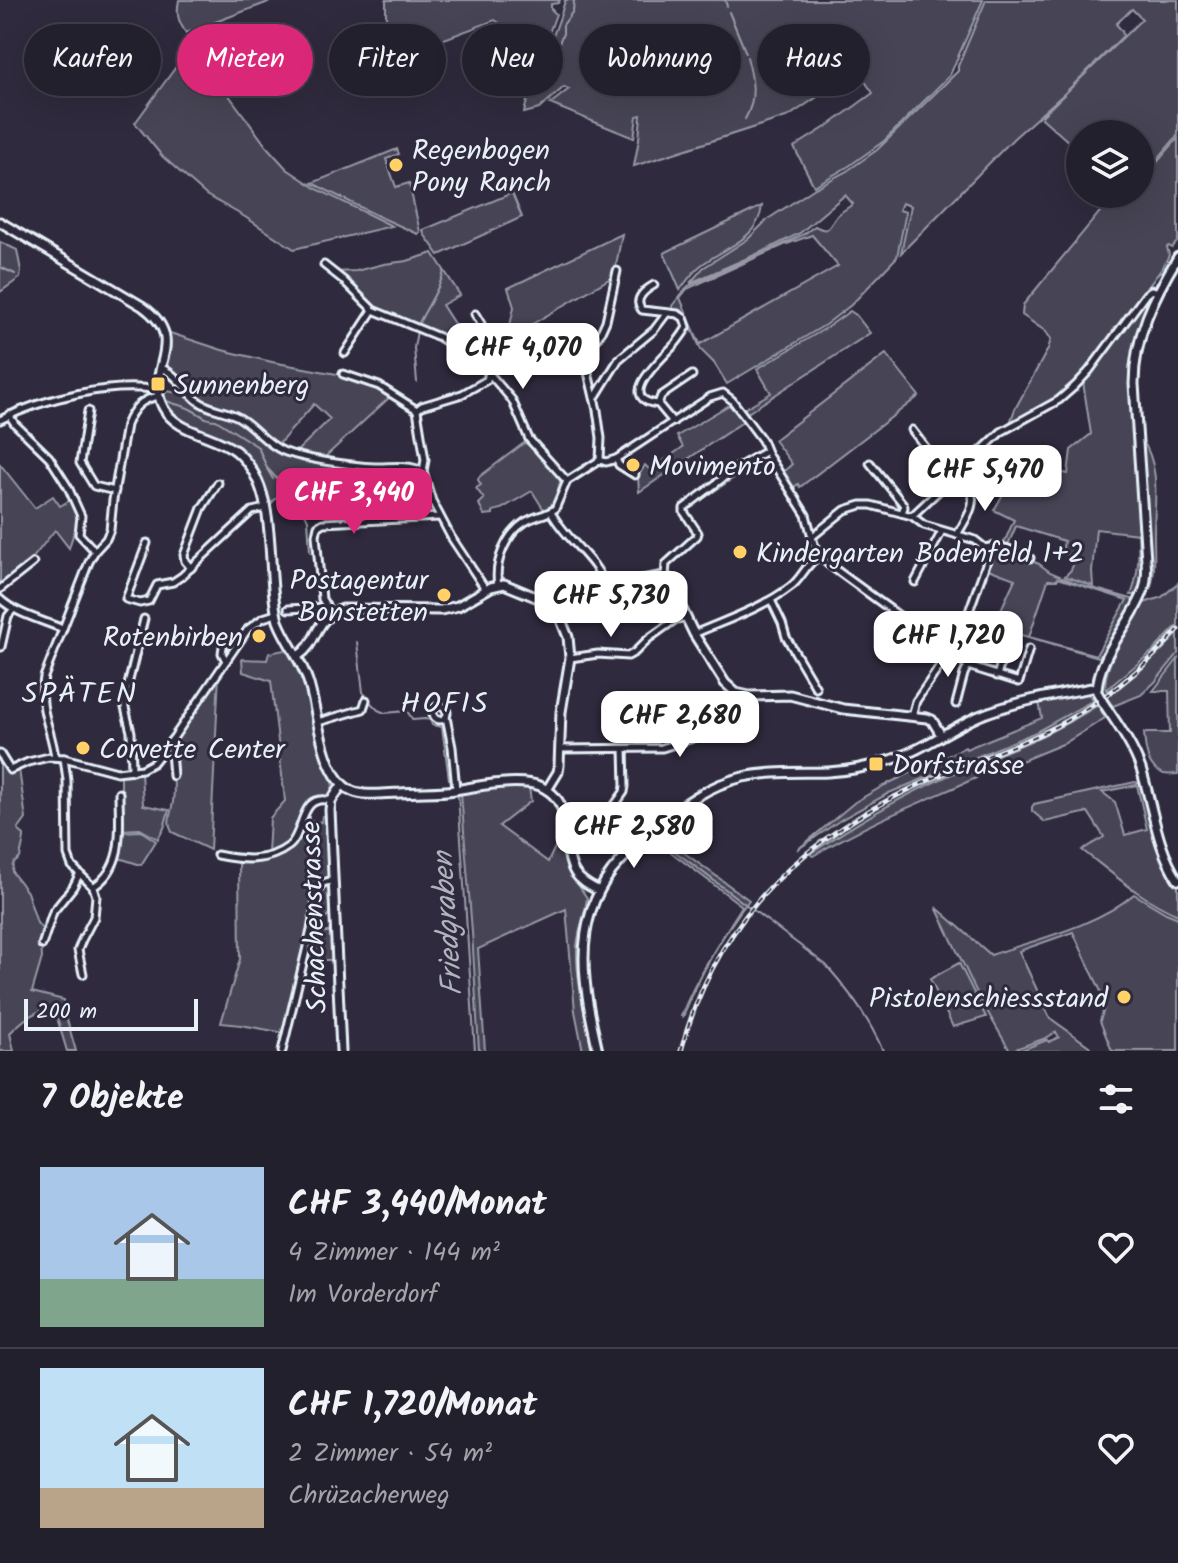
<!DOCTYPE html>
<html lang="de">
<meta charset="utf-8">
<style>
body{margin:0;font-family:Kalam,sans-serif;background:#2b2836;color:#f1f3f6;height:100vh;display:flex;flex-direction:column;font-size:30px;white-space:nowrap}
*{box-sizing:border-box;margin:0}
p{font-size:26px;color:#a3a3aa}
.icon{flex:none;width:44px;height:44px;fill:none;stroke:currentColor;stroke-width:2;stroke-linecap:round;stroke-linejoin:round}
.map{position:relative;height:1051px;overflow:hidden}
.panel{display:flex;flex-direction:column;background:#23202e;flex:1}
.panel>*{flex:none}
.guide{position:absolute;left:24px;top:24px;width:1130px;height:72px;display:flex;gap:16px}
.buttons{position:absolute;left:1066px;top:120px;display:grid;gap:16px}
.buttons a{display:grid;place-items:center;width:88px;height:88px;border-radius:50%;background:#23202e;box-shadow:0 8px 32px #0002,0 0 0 2px #403e4a;font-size:40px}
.scale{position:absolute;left:24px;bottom:20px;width:174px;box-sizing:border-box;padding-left:8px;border:4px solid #e8f1f8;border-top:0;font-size:22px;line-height:28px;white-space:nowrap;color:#e8f1f8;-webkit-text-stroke:6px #2f2a3d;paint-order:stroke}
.price{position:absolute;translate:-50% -68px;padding:0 18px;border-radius:16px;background:#fff;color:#222;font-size:26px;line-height:52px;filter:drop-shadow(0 2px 4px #0008)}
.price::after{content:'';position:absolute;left:50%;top:48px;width:24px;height:18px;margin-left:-12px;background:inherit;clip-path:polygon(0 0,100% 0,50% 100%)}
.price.active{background:#db2777;color:#fff}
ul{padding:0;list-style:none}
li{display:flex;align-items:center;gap:24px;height:200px;padding:0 40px}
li+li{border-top:2px solid #403e4a}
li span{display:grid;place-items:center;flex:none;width:224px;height:160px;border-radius:0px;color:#555}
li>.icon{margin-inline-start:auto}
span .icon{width:96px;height:96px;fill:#fffc;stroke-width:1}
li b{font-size:34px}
h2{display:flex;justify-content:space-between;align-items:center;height:96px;padding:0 40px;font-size:34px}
.pill{padding:0 28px;border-radius:36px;background:#23202e;box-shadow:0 8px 32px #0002,0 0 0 2px #403e4a;font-size:28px;line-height:72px}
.pill.active{background:#db2777;color:#fff}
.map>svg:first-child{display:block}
</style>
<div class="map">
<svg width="1178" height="1051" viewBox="0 0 1178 1051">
<rect width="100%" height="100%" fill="#2f2a3d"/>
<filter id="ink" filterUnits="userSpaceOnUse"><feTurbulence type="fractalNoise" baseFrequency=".0125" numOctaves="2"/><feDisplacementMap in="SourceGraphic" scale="16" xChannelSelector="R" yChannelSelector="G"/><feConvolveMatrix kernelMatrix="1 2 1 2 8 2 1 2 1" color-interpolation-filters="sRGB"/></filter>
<g filter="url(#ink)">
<!-- green -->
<g fill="#464455" stroke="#979aa6" stroke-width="2" fill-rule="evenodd">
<path d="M179 0H274L186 33C178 21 176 14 179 0Z"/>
<polygon points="386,0 560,0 558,3 551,4 551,9 556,14 542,52 495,20 393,58 386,85"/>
<path d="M565 0H983L950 75 884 141 849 166 814 186 794 147 829 125 873 93 857 70 789 116 634 166 639 139 641 115 637 116 634 138 550 104 569 89 564 87 539 109 524 113C532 74 556 39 565 0Z"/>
<path d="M986 0H1178V135L1140 180V134H1080V152L1042 118V116L1142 19 1132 9 1116 24 1122 31 1123 36 1065 93 1014 138 901 253 911 206 902 203 899 210 906 212 897 257 851 305 825 325 727 384 714 363 701 350 691 326 682 310 674 311 672 306 688 286 767 252 804 234 815 226C830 234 828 227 836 217 840 212 848 208 853 204L845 195 800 233 766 250 690 283 703 268 748 239 768 219 815 188 847 171 877 150 958 71V66ZM812 235 838 266 700 344 680 298 687 289 784 245Z"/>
<polygon points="64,33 98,61 103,70 83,91 39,51 52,36"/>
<polygon points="192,45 267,147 287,169 317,189 392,226 294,249 245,217 206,195 162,156 135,123"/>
<polygon points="1178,138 1178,241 1172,248 1169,246 1167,247 1169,255 1163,267 1078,380 1055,399 1010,423 1015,409 1048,349 1051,339 1045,331 1022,315 1023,305 1108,202 1123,194 1140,194 1140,182"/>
<polygon points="397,149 399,154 386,159 396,187 409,183 420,232 418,234 380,217 312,183"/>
<polygon points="512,193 522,217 439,255 424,234 423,230"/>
<path d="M762 206C758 241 724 247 700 266 692 273 686 282 680 290L664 253Z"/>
<polygon points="622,234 614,276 510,337 509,330 514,307 508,288"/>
<polygon points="0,242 17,250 21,271 20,278 0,292"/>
<polygon points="433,253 460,295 442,305 460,333 445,338 391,317 372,306 336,272 356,271 384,264 407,261"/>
<path d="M1149 294 1152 295V298L1134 343 1130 368 1143 561 1141 582 1136 595H1131C1139 574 1139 555 1138 534L1096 529 1092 571 1093 586 1065 576 1071 570 1076 558 1062 552 1064 541 1016 526 1007 547 1003 545 1014 520 994 510 1021 463 1068 474 1071 450 1091 434 1083 382Z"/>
<polygon points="850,311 856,315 870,333 746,414 742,410 771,393 757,369 826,328"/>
<path d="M167 332 222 350 272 362 342 375 365 383 391 396 324 458 296 452 330 419 314 404 278 445 251 425 248 429C255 435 263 444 272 448 303 464 355 469 389 470L396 487 389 493 392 502H395L394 498H398L400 515 336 519 334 497 303 500 298 497 294 499 290 496C276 498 275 497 268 509 264 486 258 469 242 452 220 431 166 429 164 394L168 391 189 396 192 393 166 364 169 343Z"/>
<polygon points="886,354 919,396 800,487 798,484 793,488 782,473 792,464 774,440"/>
<polygon points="729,405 744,421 639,492 638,477 645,465 650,470 683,447 677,436"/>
<path d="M1141 438C1162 468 1154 501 1154 535 1154 553 1156 573 1150 590L1151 567Z"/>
<polygon points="524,443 531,444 558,473 560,482 554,504 544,510 532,491 501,509 493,511 493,514 484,515 479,504 484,499 476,488 481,485 478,480 479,477"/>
<polygon points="0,464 35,508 53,496 60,506 72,499 78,519 69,548 55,530 28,564 0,585"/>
<path d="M1000 548 1039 564 1050 572 1078 584 1132 599 1133 602 1099 657 993 627 1015 579 988 569 989 549ZM1058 578 1127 600 1096 655 1029 637 1048 580H1057Z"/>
<path d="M1178 583V625L1153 651 1106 690C1100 669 1133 621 1144 603L1162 597Z"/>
<polygon points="1178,634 1178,654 1155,682 1141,695 1113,706 1106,697 1143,668"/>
<path d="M289 649C307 677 312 711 321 744 324 758 330 772 333 786L329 795 310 802 304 809 294 836 290 843 268 854 270 818 285 801 271 681 243 672 242 659 267 660 269 653Z"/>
<path d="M1178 659V774C1173 774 1169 775 1164 774 1147 769 1145 748 1144 733H1170L1169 691H1153Z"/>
<path d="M219 675 210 850 172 832C167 823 170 817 172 807 177 787 171 768 173 749 174 739 179 733 184 725H186Z"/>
<polygon points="1081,693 1087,693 1094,700 1036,732 889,793 842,819 797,850 855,802 885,785 965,747 966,749 1042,718 1039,702"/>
<path d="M1098 705 1105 718 1065 743 1002 769 991 773 981 772 976 778C920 803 865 824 813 856L810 854C853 825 896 799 943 778 995 755 1049 737 1098 705Z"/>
<path d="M0 756 12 771 19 769 26 819 18 830 24 835C24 844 21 850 20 858L13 864 12 872 27 892 37 923 44 931 41 941 42 958 32 992 64 1000 65 1013 76 1051H67L54 1008C33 1011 24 1019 10 1033L14 1051H0Z"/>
<polygon points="141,772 143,805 169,810 164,828 158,839 140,829 121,830 121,774"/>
<path d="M1135 782 1143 785 1161 853 1171 876 1178 886V915C1142 900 1112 873 1082 850L1104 837 1088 812 1045 822 1032 811V807L1034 804ZM1137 785 1147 829 1125 835 1115 802 1102 792Z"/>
<path d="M508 787H529L531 801 499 826 548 862 556 845 565 854 569 871 587 898C585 915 578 931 577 948 576 982 586 1018 592 1051H583L575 1011 566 909 478 949 485 1051H479L472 932 461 793Z"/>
<polygon points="309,810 309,821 321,822 322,816 327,816 328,876 319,882 316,889 311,924 285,1033 241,1025 221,1023 240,959 239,861 260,860 291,845 305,814"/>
<polygon points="141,831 156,841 141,865 119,858 120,832"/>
<path d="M657 833 749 900C721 936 700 974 683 1017L681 1016C697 976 719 942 742 906L651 837Z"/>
<path d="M323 886H327C332 896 334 916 322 920L323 932H329L331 924 333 960H306L320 891Z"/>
<path d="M1134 894 1166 913 1178 918V1051H1112L1100 1021 1106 1002 1073 932 1019 951 1050 1018 1089 1046 1092 1051H1019L1047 1040 1049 1042 1059 1037 1056 1032 1046 1038 1010 1051 979 997 936 907 991 955C1037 939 1097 926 1134 894Z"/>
<polygon points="959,963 986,1017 953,1027 930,979"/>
</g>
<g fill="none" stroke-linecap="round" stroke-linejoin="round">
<!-- stream -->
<g stroke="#9c9fab" stroke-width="2">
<polyline points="725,0 727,6"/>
<polyline points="729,12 746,53"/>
<polyline points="387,64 388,35"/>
<path d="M543 84C546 77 547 72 549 64 551 57 556 52 558 46 560 41 561 37 563 34V25L573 11 574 0"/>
<path d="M745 119C757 99 753 79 747 57"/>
<polyline points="0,267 15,274"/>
<path d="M418 325C426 308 440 289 444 271"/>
<polyline points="417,331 414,348 417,382"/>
<path d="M167 401C176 405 186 406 192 410 202 415 205 420 216 420L258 447 267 468 301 505 308 520 310 552"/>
<polyline points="267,469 273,479"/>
<polyline points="278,485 287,490"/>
<polyline points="697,503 760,460"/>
<polyline points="357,642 363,692 368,700 378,710 385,713 407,711 413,720 425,719 430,720 432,725 442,727 449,779"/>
<polyline points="458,794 475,1051"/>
<polyline points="636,822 644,829"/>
<path d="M656 837 826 965C850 992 869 1018 883 1051"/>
</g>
<!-- street casing -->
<g stroke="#e8f1f8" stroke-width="11">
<g id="street">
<polyline points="324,265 343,280 373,310 439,337 482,365 512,400 529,439 567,481"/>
<path d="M654 285C645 290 633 299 642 310L678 314 684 318 687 327C684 333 680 338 676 343 665 356 613 399 658 404L673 422"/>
<path d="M475 314C489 335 495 355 487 380L462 394 422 406 417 410 425 460 423 471 432 501 451 537 486 590"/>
<polyline points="345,353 373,310"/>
<path d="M161 368C175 372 186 392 198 401 210 410 225 410 238 417 254 426 265 443 283 451 303 459 352 466 375 467 392 467 407 464 423 471"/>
<polyline points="343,374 379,386 417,410"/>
<polyline points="596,396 619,359 654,330 667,313"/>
<polyline points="658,404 661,396 692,375"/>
<polyline points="88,411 80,463 94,486 115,491"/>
<polyline points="9,415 15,424 49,457 68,487 81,516 79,534 95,551"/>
<path d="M0 420C43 398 111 382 158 390"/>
<polyline points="912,430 950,479"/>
<polyline points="616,459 619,465 635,475"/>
<polyline points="600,460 606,462 616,459 710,397 723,393 732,400 762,440 768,455 806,515 814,544 820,556 828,564 968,666 1019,682 1029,649"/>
<polyline points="600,460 601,438 597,410 585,360 587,352 601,332 606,321 617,271"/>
<polyline points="870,463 903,504 904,507 902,513"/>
<path d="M551 512C565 539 596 559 604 584"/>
<polyline points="912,516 1001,432 1059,400 1075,386 1089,371 1146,294 1151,290 1159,292"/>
<path d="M957 535C965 520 978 505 970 488"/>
<polyline points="813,536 845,510 861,505 871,505 912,516 924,525 975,540 985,548 987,561 967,617 949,653 916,701 912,716"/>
<polyline points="147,543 126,599 140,603 149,601 157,585 173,582 182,576 252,511 265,508"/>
<path d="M985 548C1001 543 1015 552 1030 558"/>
<polyline points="191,568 185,561 184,555 202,508 218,483"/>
<polyline points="665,576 666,564 697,536 698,533 684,512 684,508 735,469 766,451"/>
<polyline points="915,582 942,531"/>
<path d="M498 585C494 562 506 534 525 522 535 516 546 515 555 509L567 481 600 460"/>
<polyline points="0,589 33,563"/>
<path d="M0 599C16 614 42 620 63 629"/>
<polyline points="771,600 782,623 786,637 816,688"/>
<polyline points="288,609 326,607"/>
<polyline points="549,612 552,609"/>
<polyline points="331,614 322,599 316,535 318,526 323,523 439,517"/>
<path d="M694 634C726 620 763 608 790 587 802 579 807 561 820 556"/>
<polyline points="224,640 222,653 226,661"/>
<polyline points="1,647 8,616 13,610"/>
<polyline points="570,658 598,654 628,656 635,652 648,639 676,619 686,618"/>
<polyline points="997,676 1004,652"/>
<polyline points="956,704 964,674 968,666"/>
<circle cx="440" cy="713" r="7"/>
<polyline points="446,717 452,747 456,789"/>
<polyline points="318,722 363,709 366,700"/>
<polyline points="169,744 171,751 173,776"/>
<polyline points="560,749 662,748 705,734 741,727 748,717 749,696"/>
<polyline points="0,754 10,770 28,762 49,757 64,758 117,772 142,769 153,763 174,737 248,629 263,618 276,614"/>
<path d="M55 757C51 727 38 710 44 677L89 562 95 551 106 539 110 530 113 500 126 425C133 408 141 399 159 396"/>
<polyline points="64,758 67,780 68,855 72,866 93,887 96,896 94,917 82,940 78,950 83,974"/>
<polyline points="132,771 131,732 125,708 125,697 144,619"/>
<polyline points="595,833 624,792 625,786 624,749"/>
<path d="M217 855C242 860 267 863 289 846 305 833 299 792 331 801"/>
<path d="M93 887C126 867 119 826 119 793"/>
<polyline points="42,945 53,912 73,887 79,875"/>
<path d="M282 1051 311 930 318 890C321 883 324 882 332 881"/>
</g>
</g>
<!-- secondary casing -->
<g stroke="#e8f1f8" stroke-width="13">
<g id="secondary">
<path d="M0 222 142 306C192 342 143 368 163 407 176 433 214 434 236 451 282 490 264 568 278 621 286 642 301 659 308 681 318 710 321 777 352 791 366 797 385 793 400 793 419 791 437 793 455 790 478 786 518 778 540 786 578 802 559 847 575 873 581 882 590 886 599 891"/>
<path d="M298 656C320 642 312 619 343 609L441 610 458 606 491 587 504 584 555 605 597 585 619 584 665 576 673 582 682 609 694 634 725 683 736 693 749 696 790 695 843 709 927 718 932 720 941 735"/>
<path d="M1097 690C1099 653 1131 625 1143 592 1147 582 1147 571 1146 560L1134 384C1134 337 1154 296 1178 257"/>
<path d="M1104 704C1118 725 1133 746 1141 769 1153 806 1156 847 1178 880"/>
<polyline points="547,790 558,772 559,766 561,712 570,658 568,637 555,605"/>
<polyline points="341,1051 330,810 331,801 342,785"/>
<path d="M598 1051C584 989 570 926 612 871 625 855 640 841 655 828 681 805 709 785 743 777 771 771 799 773 828 772 848 771 868 767 887 761 920 752 947 730 979 716 1016 701 1058 694 1097 687"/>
</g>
</g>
<!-- street -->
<use href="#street" stroke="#2f2a3d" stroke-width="5"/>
<!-- secondary -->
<use href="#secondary" stroke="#2f2a3d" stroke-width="7"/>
<!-- rail casing -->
<g stroke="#e8f1f8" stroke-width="5">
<path id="rail" d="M681 1051C717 912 810 832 936 777 974 760 1012 748 1049 730 1098 705 1142 671 1178 630"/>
</g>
<!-- rail -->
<use href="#rail" stroke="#2f2a3d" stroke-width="2" stroke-dasharray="6" stroke-linecap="butt"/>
<!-- secondary-bridge casing -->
<g stroke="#e8f1f8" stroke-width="13" stroke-linecap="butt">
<polyline id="secondary-bridge" points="1097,692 1104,704"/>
</g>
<!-- secondary-bridge -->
<use href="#secondary-bridge" stroke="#2f2a3d" stroke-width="7"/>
</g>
</g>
<!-- markers -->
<g fill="#ffd166" stroke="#2f2a3d" stroke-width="3">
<circle cx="396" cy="165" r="8"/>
<rect x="150" y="376" width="16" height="16" rx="4"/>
<circle cx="633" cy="465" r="8"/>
<circle cx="740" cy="552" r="8"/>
<circle cx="444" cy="595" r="8"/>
<circle cx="259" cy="636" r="8"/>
<circle cx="83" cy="748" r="8"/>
<rect x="868" y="756" width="16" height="16" rx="4"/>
<circle cx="1124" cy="997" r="8"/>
</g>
<g text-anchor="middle" stroke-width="6" stroke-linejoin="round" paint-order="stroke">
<!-- poi labels -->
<g font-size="28" fill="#e8f1f8" stroke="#2f2a3d" text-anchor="start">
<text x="412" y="159">Regenbogen<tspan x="412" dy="32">Pony Ranch</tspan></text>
<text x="174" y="394">Sunnenberg</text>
<text x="649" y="475">Movimento</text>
<text x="756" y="562">Kindergarten Bodenfeld 1+2</text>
<text x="428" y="589" text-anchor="end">Postagentur<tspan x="428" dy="32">Bonstetten</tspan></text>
<text x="243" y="646" text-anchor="end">Rotenbirben</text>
<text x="99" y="758">Corvette Center</text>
<text x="892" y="774">Dorfstrasse</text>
<text x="1108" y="1007" text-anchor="end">Pistolenschiessstand</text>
</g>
<!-- street labels -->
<g font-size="28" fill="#e8f1f8" stroke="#2f2a3d">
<text transform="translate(313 917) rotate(-92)" y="10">Schachenstrasse</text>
</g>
<!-- neighbourhood labels -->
<g font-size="30" letter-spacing="2" fill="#e8f1f8" stroke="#2f2a3d">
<text x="80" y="703">SPÄTEN</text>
<text x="445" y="713">HOFIS</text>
</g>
<!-- water labels -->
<g font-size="30" font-style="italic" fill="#afb4be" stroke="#2f2a3d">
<text transform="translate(447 924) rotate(-94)" y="10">Friedgraben</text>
</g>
</g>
</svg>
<div class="buttons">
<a><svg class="icon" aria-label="layers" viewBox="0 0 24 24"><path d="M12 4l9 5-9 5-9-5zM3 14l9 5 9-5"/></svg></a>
</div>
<div class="scale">200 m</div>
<b class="price" style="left:523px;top:391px">CHF 4,070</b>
<b class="price" style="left:985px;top:513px">CHF 5,470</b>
<b class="price active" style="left:354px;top:536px">CHF 3,440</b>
<b class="price" style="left:611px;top:639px">CHF 5,730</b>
<b class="price" style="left:948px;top:679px">CHF 1,720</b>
<b class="price" style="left:680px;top:759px">CHF 2,680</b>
<b class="price" style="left:634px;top:870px">CHF 2,580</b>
<div class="guide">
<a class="pill">Kaufen</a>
<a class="pill active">Mieten</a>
<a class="pill">Filter</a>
<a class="pill">Neu</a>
<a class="pill">Wohnung</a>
<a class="pill">Haus</a>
</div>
</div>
<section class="panel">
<h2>7 Objekte<svg class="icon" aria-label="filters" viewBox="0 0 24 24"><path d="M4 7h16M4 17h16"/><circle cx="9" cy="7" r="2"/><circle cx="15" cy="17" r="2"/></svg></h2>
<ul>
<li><span style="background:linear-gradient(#a9c7e8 70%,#7fa58c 0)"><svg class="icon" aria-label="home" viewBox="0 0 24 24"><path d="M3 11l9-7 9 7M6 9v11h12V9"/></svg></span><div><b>CHF 3,440/Monat</b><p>4 Zimmer · 144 m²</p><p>Im Vorderdorf</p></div><svg class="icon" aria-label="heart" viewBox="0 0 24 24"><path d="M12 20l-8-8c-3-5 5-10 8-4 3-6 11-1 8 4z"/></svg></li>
<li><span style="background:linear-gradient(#bfe0f5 75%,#b9a48a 0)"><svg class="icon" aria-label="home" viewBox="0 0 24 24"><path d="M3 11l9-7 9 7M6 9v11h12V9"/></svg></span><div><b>CHF 1,720/Monat</b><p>2 Zimmer · 54 m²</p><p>Chrüzacherweg</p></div><svg class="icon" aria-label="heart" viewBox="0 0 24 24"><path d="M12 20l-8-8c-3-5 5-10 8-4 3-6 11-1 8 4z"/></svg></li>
</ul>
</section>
